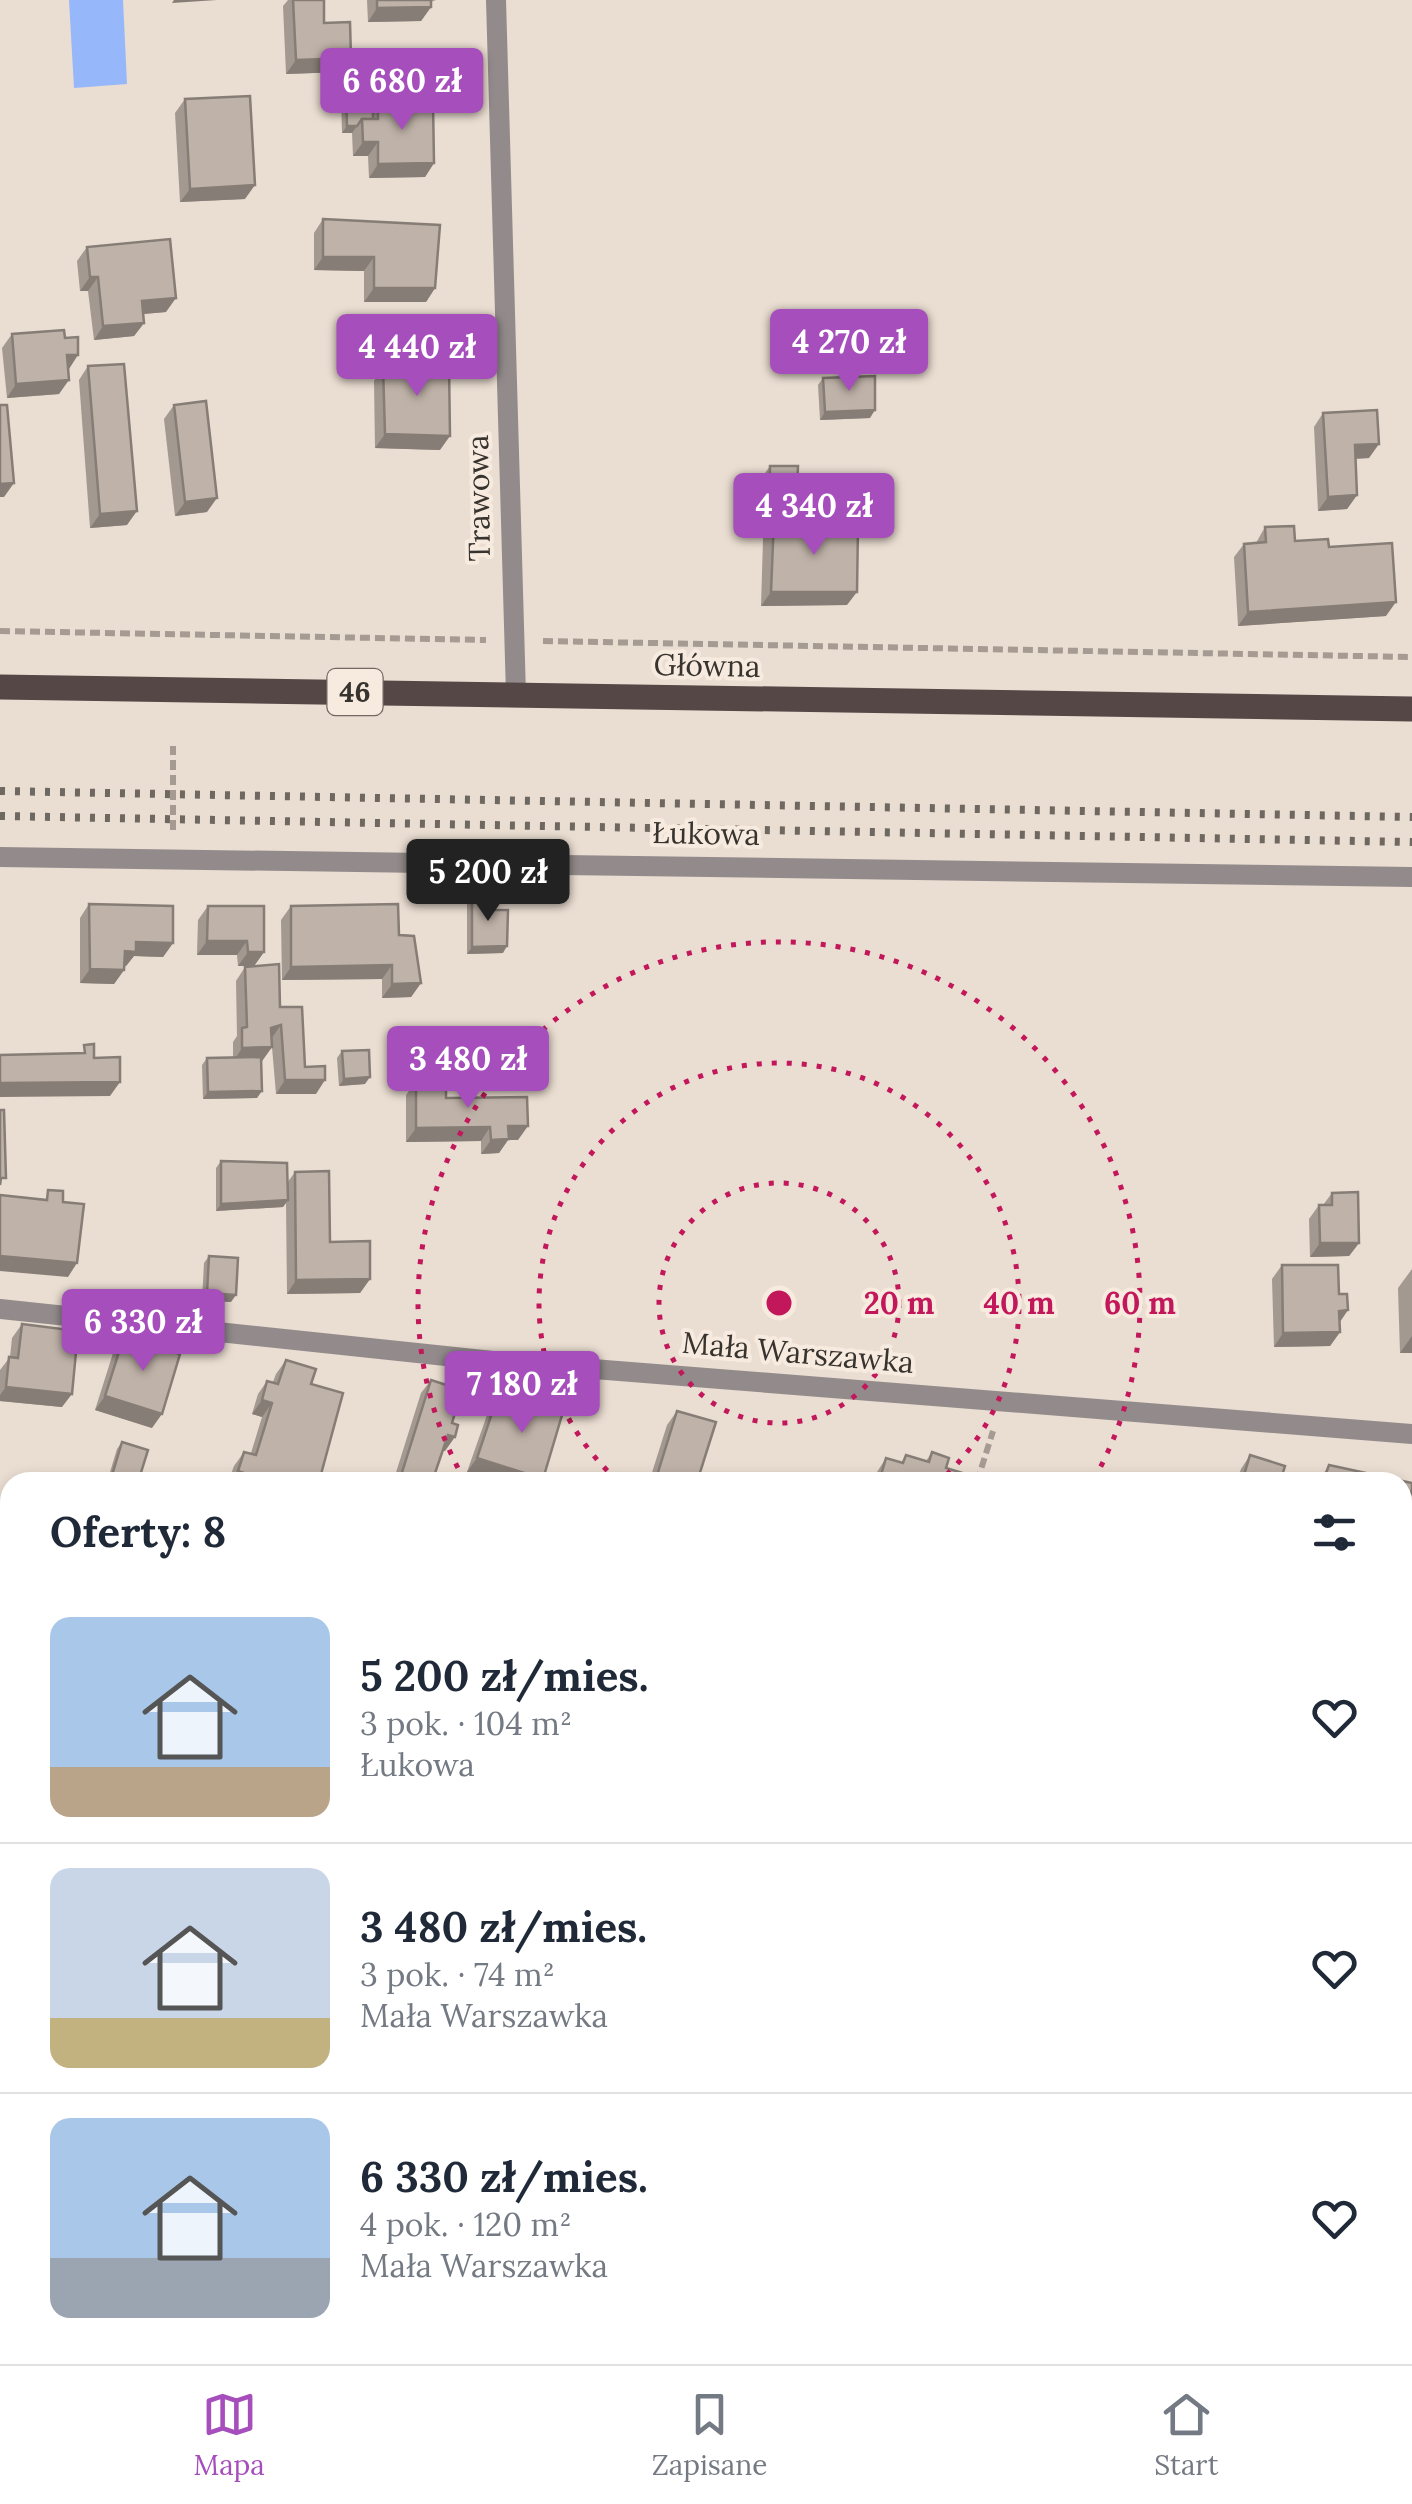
<!DOCTYPE html>
<html lang="pl">
<meta charset="utf-8">
<style>
body{margin:0;font-family:Lora,serif;background:#f6f6f7;color:#1f2937;height:100vh;display:flex;flex-direction:column;font-size:38px;white-space:nowrap}
*{box-sizing:border-box;margin:0}
p{font-size:32px;color:#747a83}
.icon{flex:none;width:55px;height:55px;fill:none;stroke:currentColor;stroke-width:2;stroke-linecap:round;stroke-linejoin:round}
.map{position:relative;flex:1;overflow:hidden}
.details{position:absolute;left:0px;top:1472px;width:1412px;height:892px;display:flex;flex-direction:column;background:#fff;border-radius:30px 30px 0 0;box-shadow:0 5px 15px #0003}
.details>*{flex:none}
.price{position:absolute;translate:-50% -85px;padding:0 22px;border-radius:10px;background:#a64fbc;color:#fff;font-size:32px;line-height:65px;filter:drop-shadow(0 2px 5px #0008)}
.price::after{content:'';position:absolute;left:50%;top:60px;width:30px;height:22px;margin-left:-15px;background:inherit;clip-path:polygon(0 0,100% 0,50% 100%)}
.price.selected{background:#222;color:#fff}
ul{padding:0;list-style:none}
li{display:flex;align-items:center;gap:30px;height:250px;padding:0 50px}
li+li{border-top:2px solid #e0e1e3}
li span{display:grid;place-items:center;flex:none;width:280px;height:200px;border-radius:20px;color:#555}
li>.icon{margin-inline-start:auto}
span .icon{width:120px;height:120px;fill:#fffc;stroke-width:1}
li b{font-size:42px}
h2{display:flex;justify-content:space-between;align-items:center;height:120px;padding:0 50px;font-size:42px}
.menu{display:flex;justify-content:space-around;align-items:center;height:140px;border-top:2px solid #e0e1e3;background:#fff;font-size:28px;color:#747a83}
.menu a{display:grid;justify-items:center;gap:5px}
.menu .selected{color:#a64fbc}
.map>svg:first-child{display:block}
</style>
<div class="map">
<svg width="1412" height="2364" viewBox="0 0 1412 2364">
<rect width="100%" height="100%" fill="#eaddd1"/>
<!-- green -->
<polygon fill="#9cc384" points="10,1983 10,2355 1402,2355 1403,2091 1412,2092 1412,2364 0,2364 0,1987"/>
<!-- water -->
<polygon fill="#96b8fa" points="69,0 123,0 127,84 74,88"/>
<g fill="none" stroke-linecap="round" stroke-linejoin="round">
<!-- stream -->
<polyline stroke="#96b8fa" stroke-width="12" points="0,2150 10,2157"/>
<!-- river -->
<g stroke="#96b8fa" stroke-width="72">
<polyline points="552,2355 570,2364"/>
<polyline points="153,2364 173,2355"/>
</g>
<!-- path -->
<g stroke="#a59b92" stroke-width="6" stroke-dasharray="10 5" stroke-linecap="butt">
<polyline points="0,631 486,640"/>
<polyline points="543,641 1412,657"/>
<polyline points="173,830 173,746"/>
<polyline points="977,1482 993,1431"/>
<polyline points="536,2364 539,2355"/>
<polyline points="697,2364 700,2355"/>
</g>
<!-- street -->
<g stroke="#938b8b" stroke-width="20">
<polyline points="496,0 516,695"/>
<polyline points="0,857 1412,877"/>
<polyline points="0,1309 493,1361 1412,1434"/>
</g>
<!-- primary -->
<polyline stroke="#544746" stroke-width="25" points="0,687 1412,709"/>
<!-- rail -->
<g stroke="#6f6861" stroke-width="8" stroke-dasharray="5 10" stroke-linecap="butt">
<polyline points="0,791 1412,817"/>
<polyline points="0,816 1412,842"/>
</g>
</g>
<!-- wall -->
<g fill="#a49990">
<polygon points="288,0 324,0 324,23 351,58 342,72 286,74 283,6"/>
<polygon points="367,0 436,0 431,2 431,7 421,21 368,22"/>
<polygon points="346,90 395,102 434,163 425,177 369,178 368,156 353,156 352,133 342,133 341,97"/>
<polygon points="185,99 245,199 180,202 175,113"/>
<polygon points="323,219 435,288 426,302 364,302 364,271 314,270 314,233"/>
<polygon points="87,247 166,312 143,314 144,323 134,336 94,340 88,291 80,291 77,261"/>
<polygon points="12,334 69,369 59,394 7,398 2,348"/>
<polygon points="405,356 420,365 440,450 375,448 374,381 383,367 398,366"/>
<polygon points="88,366 127,525 90,528 79,380"/>
<polygon points="823,378 870,418 820,420 818,385"/>
<polygon points="174,405 207,512 175,516 164,419"/>
<polygon points="1323,413 1369,458 1355,459 1357,495 1347,509 1318,511 1314,427"/>
<polygon points="770,466 796,519 847,605 761,606 765,473"/>
<polygon points="1265,527 1295,541 1329,547 1386,616 1238,626 1234,557 1244,544 1256,543"/>
<polygon points="472,896 489,910 503,953 467,954 467,903"/>
<polygon points="89,904 173,943 163,957 134,956 126,966 124,966 124,970 114,984 80,983 80,918"/>
<polygon points="208,906 264,952 254,966 238,966 237,955 197,955 198,920"/>
<polygon points="291,906 399,935 421,983 411,997 382,998 382,979 282,980 281,920"/>
<polygon points="245,967 280,1007 316,1094 276,1094 272,1047 262,1061 257,1098 203,1099 202,1065 207,1058 233,1057 233,1042 237,1036 236,981"/>
<polygon points="342,1051 365,1084 339,1086 337,1058"/>
<polygon points="416,1081 446,1098 518,1140 508,1140 499,1153 481,1154 481,1141 406,1142 406,1095"/>
<polygon points="221,1161 287,1183 295,1172 330,1242 370,1279 360,1293 287,1294 286,1203 283,1207 216,1211 216,1168"/>
<polygon points="1332,1193 1359,1243 1349,1256 1310,1257 1309,1219 1319,1205 1323,1205"/>
<polygon points="209,1256 231,1302 202,1300 204,1263"/>
<polygon points="1282,1265 1339,1294 1348,1310 1340,1322 1340,1332 1330,1346 1274,1347 1272,1279"/>
<polygon points="1412,1269 1412,1353 1400,1353 1398,1288"/>
<polygon points="22,1324 62,1407 0,1401 0,1370 10,1357 12,1338"/>
<polygon points="149,1334 162,1349 152,1428 95,1410 114,1350 124,1336 143,1342"/>
<polygon points="286,1360 311,1384 320,1478 316,1482 228,1482 234,1466 244,1452 251,1453 262,1417 252,1414 258,1394 267,1381 273,1382 276,1374"/>
<polygon points="431,1380 452,1423 445,1451 443,1450 432,1482 393,1482 421,1393"/>
<polygon points="532,1395 540,1482 499,1482 467,1472 487,1415 496,1401 522,1410"/>
<polygon points="677,1411 697,1482 649,1482 667,1425"/>
<polygon points="122,1442 138,1482 107,1482 117,1449"/>
<polygon points="932,1452 963,1482 873,1482 877,1472 886,1458 901,1463 906,1455 926,1461"/>
<polygon points="1250,1455 1280,1482 1236,1482 1241,1469"/>
<polygon points="1329,1465 1412,1483 1412,1489 1402,1520 1402,1482 1318,1482"/>
</g>
<!-- shaded-wall -->
<g fill="#867d76">
<polygon points="174,0 217,0 172,3"/>
<polygon points="431,7 421,21 368,22 377,8"/>
<polygon points="351,58 342,72 286,74 296,60"/>
<polygon points="347,126 357,126 352,133 342,133"/>
<polygon points="363,142 378,142 368,156 353,156"/>
<polygon points="434,163 425,177 369,178 378,164"/>
<polygon points="255,185 245,199 180,202 190,189"/>
<polygon points="323,257 374,257 364,271 314,270"/>
<polygon points="90,277 98,277 88,291 80,291"/>
<polygon points="374,288 435,288 426,302 364,302"/>
<polygon points="176,298 166,312 132,315 142,301"/>
<polygon points="144,323 134,336 94,340 103,326"/>
<polygon points="67,355 78,355 69,369 57,369"/>
<polygon points="69,380 59,394 7,398 16,384"/>
<polygon points="875,410 870,418 820,420 825,412"/>
<polygon points="385,434 450,436 440,450 375,448"/>
<polygon points="1379,444 1369,458 1345,459 1355,445"/>
<polygon points="14,483 4,497 0,497 0,484"/>
<polygon points="1357,495 1347,509 1318,511 1328,497"/>
<polygon points="217,498 207,512 175,516 185,502"/>
<polygon points="137,511 127,525 90,528 100,514"/>
<polygon points="771,592 857,592 847,605 761,606"/>
<polygon points="1396,602 1386,616 1238,626 1248,612"/>
<polygon points="207,941 247,941 237,955 197,955"/>
<polygon points="136,942 173,943 163,957 134,956 126,966 115,965 125,951"/>
<polygon points="507,946 503,953 467,954 472,947"/>
<polygon points="248,952 264,952 254,966 238,966"/>
<polygon points="392,965 382,979 282,980 291,967"/>
<polygon points="90,969 124,970 114,984 80,983"/>
<polygon points="421,983 411,997 382,998 392,984"/>
<polygon points="281,1025 271,1039 271,1028"/>
<polygon points="272,1047 262,1061 233,1062 242,1048"/>
<polygon points="370,1077 365,1084 339,1086 344,1079"/>
<polygon points="285,1080 325,1080 316,1094 276,1094"/>
<polygon points="120,1082 110,1096 0,1097 0,1083"/>
<polygon points="262,1091 257,1098 203,1099 208,1092"/>
<polygon points="508,1126 528,1126 518,1140 508,1140 499,1153 481,1154 491,1140"/>
<polygon points="490,1127 481,1141 406,1142 416,1128"/>
<polygon points="288,1200 283,1207 216,1211 221,1204"/>
<polygon points="1320,1243 1359,1243 1349,1256 1310,1257"/>
<polygon points="0,1256 77,1263 68,1277 0,1271"/>
<polygon points="370,1279 360,1293 287,1294 296,1280"/>
<polygon points="207,1293 236,1295 231,1302 202,1300"/>
<polygon points="1348,1310 1338,1324 1339,1311"/>
<polygon points="1340,1332 1330,1346 1274,1347 1283,1333"/>
<polygon points="1412,1336 1412,1353 1400,1353"/>
<polygon points="6,1387 72,1394 62,1407 0,1401 0,1395"/>
<polygon points="105,1396 162,1414 152,1428 95,1410"/>
<polygon points="262,1400 272,1403 262,1417 252,1414"/>
<polygon points="448,1435 455,1437 445,1451 438,1449"/>
<polygon points="477,1458 543,1479 540,1482 502,1482 504,1476 499,1482 467,1472"/>
<polygon points="238,1471 256,1477 252,1482 229,1482"/>
<polygon points="307,1474 320,1478 316,1482 302,1482"/>
</g>
<!-- building -->
<g fill="#bfb2a8" stroke="#867d76" stroke-width="2.5">
<polygon points="293,0 324,0 324,23 350,22 351,58 296,60"/>
<polygon points="377,0 431,0 431,7 377,8"/>
<polygon points="395,89 395,102 378,102 373,109 373,119 362,119 357,126 347,126 346,90"/>
<polygon points="250,96 255,185 190,189 185,99"/>
<polygon points="378,102 433,102 434,163 378,164 378,142 363,142 362,119 378,119"/>
<polygon points="323,219 440,225 435,288 374,288 374,257 323,257"/>
<polygon points="170,239 176,298 142,301 144,323 103,326 98,277 90,277 87,247"/>
<polygon points="64,330 65,338 78,337 78,355 67,355 69,380 16,384 12,334"/>
<polygon points="405,356 420,356 420,365 449,365 450,436 385,434 383,367 405,366"/>
<polygon points="124,364 137,511 100,514 88,366"/>
<polygon points="875,376 875,410 825,412 823,378"/>
<polygon points="206,401 217,498 185,502 174,405"/>
<polygon points="0,405 7,405 14,483 0,484"/>
<polygon points="1377,410 1379,444 1355,445 1357,495 1328,497 1323,413"/>
<polygon points="770,466 798,466 796,519 774,519 769,526"/>
<polygon points="774,519 801,519 801,526 858,527 857,592 771,592"/>
<polygon points="1294,526 1295,541 1328,539 1329,547 1392,543 1396,602 1248,612 1244,544 1266,542 1265,527"/>
<polygon points="489,895 489,910 508,910 507,946 472,947 472,896"/>
<polygon points="89,904 173,906 173,943 136,942 136,952 125,951 124,970 90,969"/>
<polygon points="398,904 399,935 414,936 421,983 392,984 392,965 291,967 291,906"/>
<polygon points="208,906 264,906 264,952 248,952 247,941 207,941"/>
<polygon points="279,964 280,1007 302,1007 305,1067 325,1066 325,1080 285,1080 281,1025 271,1028 272,1047 242,1048 242,1028 247,1027 245,967"/>
<polygon points="94,1044 94,1058 120,1057 120,1082 0,1083 0,1055 85,1053 84,1045"/>
<polygon points="369,1050 370,1077 344,1079 342,1051"/>
<polygon points="261,1057 262,1091 208,1092 207,1058"/>
<polygon points="446,1080 446,1098 527,1097 528,1126 508,1126 509,1139 491,1140 490,1127 416,1128 416,1081"/>
<polygon points="0,1110 4,1110 6,1178 1,1178 0,1185"/>
<polygon points="221,1161 287,1163 288,1200 221,1204"/>
<polygon points="329,1171 330,1242 370,1241 370,1279 296,1280 295,1172"/>
<polygon points="48,1190 63,1191 63,1202 84,1204 77,1263 0,1256 0,1195 47,1200"/>
<polygon points="1358,1192 1359,1243 1320,1243 1319,1205 1332,1205 1332,1193"/>
<polygon points="209,1256 238,1258 236,1295 207,1293"/>
<polygon points="1282,1265 1338,1265 1339,1294 1347,1294 1348,1310 1339,1311 1340,1332 1283,1333"/>
<polygon points="22,1324 78,1331 72,1394 6,1387 9,1357 18,1358"/>
<polygon points="149,1334 165,1340 162,1349 180,1354 162,1414 105,1396 124,1336 146,1343"/>
<polygon points="286,1360 316,1369 311,1384 343,1393 320,1478 307,1474 305,1482 254,1482 256,1477 238,1471 244,1452 256,1455 272,1403 262,1400 267,1381 278,1384"/>
<polygon points="431,1380 462,1390 452,1423 458,1425 455,1437 448,1435 432,1482 399,1482"/>
<polygon points="532,1395 565,1405 543,1479 477,1458 496,1401 527,1411"/>
<polygon points="677,1411 716,1422 697,1482 655,1482"/>
<polygon points="122,1442 148,1450 138,1482 110,1482"/>
<polygon points="932,1452 949,1458 946,1468 966,1474 963,1482 879,1482 886,1458 903,1463 906,1455 929,1462"/>
<polygon points="1250,1455 1285,1466 1280,1482 1242,1482"/>
<polygon points="1329,1465 1412,1483 1412,1489 1404,1518 1402,1482 1323,1482"/>
<polygon points="504,1476 525,1482 502,1482"/>
</g>
<!-- distance rings -->
<g fill="none" stroke="#c2185b" stroke-width="5" stroke-dasharray="5 10">
<circle cx="779" cy="1303" r="120"/>
<path d="M618 1481A240 240 0 1 1 940 1481"/>
<path d="M465 1481A361 361 0 1 1 1093 1481"/>
</g>
<g text-anchor="middle" stroke-width="8" stroke-linejoin="round" paint-order="stroke">
<!-- shield labels -->
<rect fill="#f7eade" stroke="#716a63" stroke-width="2.5" x="327.5" y="669" width="55" height="46" rx="8"/>
<g font-size="28" font-weight="bold" fill="#37332e">
<text x="355" y="702">46</text>
</g>
<!-- street labels -->
<g font-size="30" fill="#37332e" stroke="#f7eade">
<text transform="translate(479 498) rotate(-91)" y="10">Trawowa</text>
<text transform="translate(707 666) rotate(1)" y="10">Główna</text>
<text transform="translate(706 834) rotate(1)" y="10">Łukowa</text>
<text transform="translate(798 1353) rotate(5)" y="10">Mała Warszawka</text>
</g>
</g>
<circle cx="779" cy="1303" r="15" fill="#c2185b" stroke="#f7eade" stroke-width="5"/>
<g font-size="30" text-anchor="middle" font-weight="bold" fill="#c2185b" stroke="#f7eade" stroke-width="8" stroke-linejoin="round" paint-order="stroke">
<text x="899" y="1314">20 m</text>
<text x="1019" y="1314">40 m</text>
<text x="1140" y="1314">60 m</text>
</g>
</svg>
<b class="price" style="left:402px;top:133px">6 680 zł</b>
<b class="price" style="left:849px;top:394px">4 270 zł</b>
<b class="price" style="left:417px;top:399px">4 440 zł</b>
<b class="price" style="left:814px;top:558px">4 340 zł</b>
<b class="price selected" style="left:488px;top:924px">5 200 zł</b>
<b class="price" style="left:468px;top:1111px">3 480 zł</b>
<b class="price" style="left:143px;top:1374px">6 330 zł</b>
<b class="price" style="left:522px;top:1436px">7 180 zł</b>
<section class="details">
<h2>Oferty: 8<svg class="icon" aria-label="filters" viewBox="0 0 24 24"><path d="M4 7h16M4 17h16"/><circle cx="9" cy="7" r="2"/><circle cx="15" cy="17" r="2"/></svg></h2>
<ul>
<li><span style="background:linear-gradient(#a9c7e8 75%,#b9a48a 0)"><svg class="icon" aria-label="home" viewBox="0 0 24 24"><path d="M3 11l9-7 9 7M6 9v11h12V9"/></svg></span><div><b>5 200 zł/mies.</b><p>3 pok. · 104 m²</p><p>Łukowa</p></div><svg class="icon" aria-label="heart" viewBox="0 0 24 24"><path d="M12 20l-8-8c-3-5 5-10 8-4 3-6 11-1 8 4z"/></svg></li>
<li><span style="background:linear-gradient(#c9d6e8 75%,#c2b280 0)"><svg class="icon" aria-label="home" viewBox="0 0 24 24"><path d="M3 11l9-7 9 7M6 9v11h12V9"/></svg></span><div><b>3 480 zł/mies.</b><p>3 pok. · 74 m²</p><p>Mała Warszawka</p></div><svg class="icon" aria-label="heart" viewBox="0 0 24 24"><path d="M12 20l-8-8c-3-5 5-10 8-4 3-6 11-1 8 4z"/></svg></li>
<li><span style="background:linear-gradient(#a9c7e8 70%,#9aa5b1 0)"><svg class="icon" aria-label="home" viewBox="0 0 24 24"><path d="M3 11l9-7 9 7M6 9v11h12V9"/></svg></span><div><b>6 330 zł/mies.</b><p>4 pok. · 120 m²</p><p>Mała Warszawka</p></div><svg class="icon" aria-label="heart" viewBox="0 0 24 24"><path d="M12 20l-8-8c-3-5 5-10 8-4 3-6 11-1 8 4z"/></svg></li>
</ul>
</section>
</div>
<nav class="menu">
<a class="selected"><svg class="icon" aria-label="map" viewBox="0 0 24 24"><path d="M3 6l6-2 6 2 6-2v14l-6 2-6-2-6 2zM9 4v14M15 6v14"/></svg>Mapa</a>
<a><svg class="icon" aria-label="saved" viewBox="0 0 24 24"><path d="M7 4h10v16l-5-4-5 4z"/></svg>Zapisane</a>
<a><svg class="icon" aria-label="home" viewBox="0 0 24 24"><path d="M3 11l9-7 9 7M6 9v11h12V9"/></svg>Start</a>
</nav>
